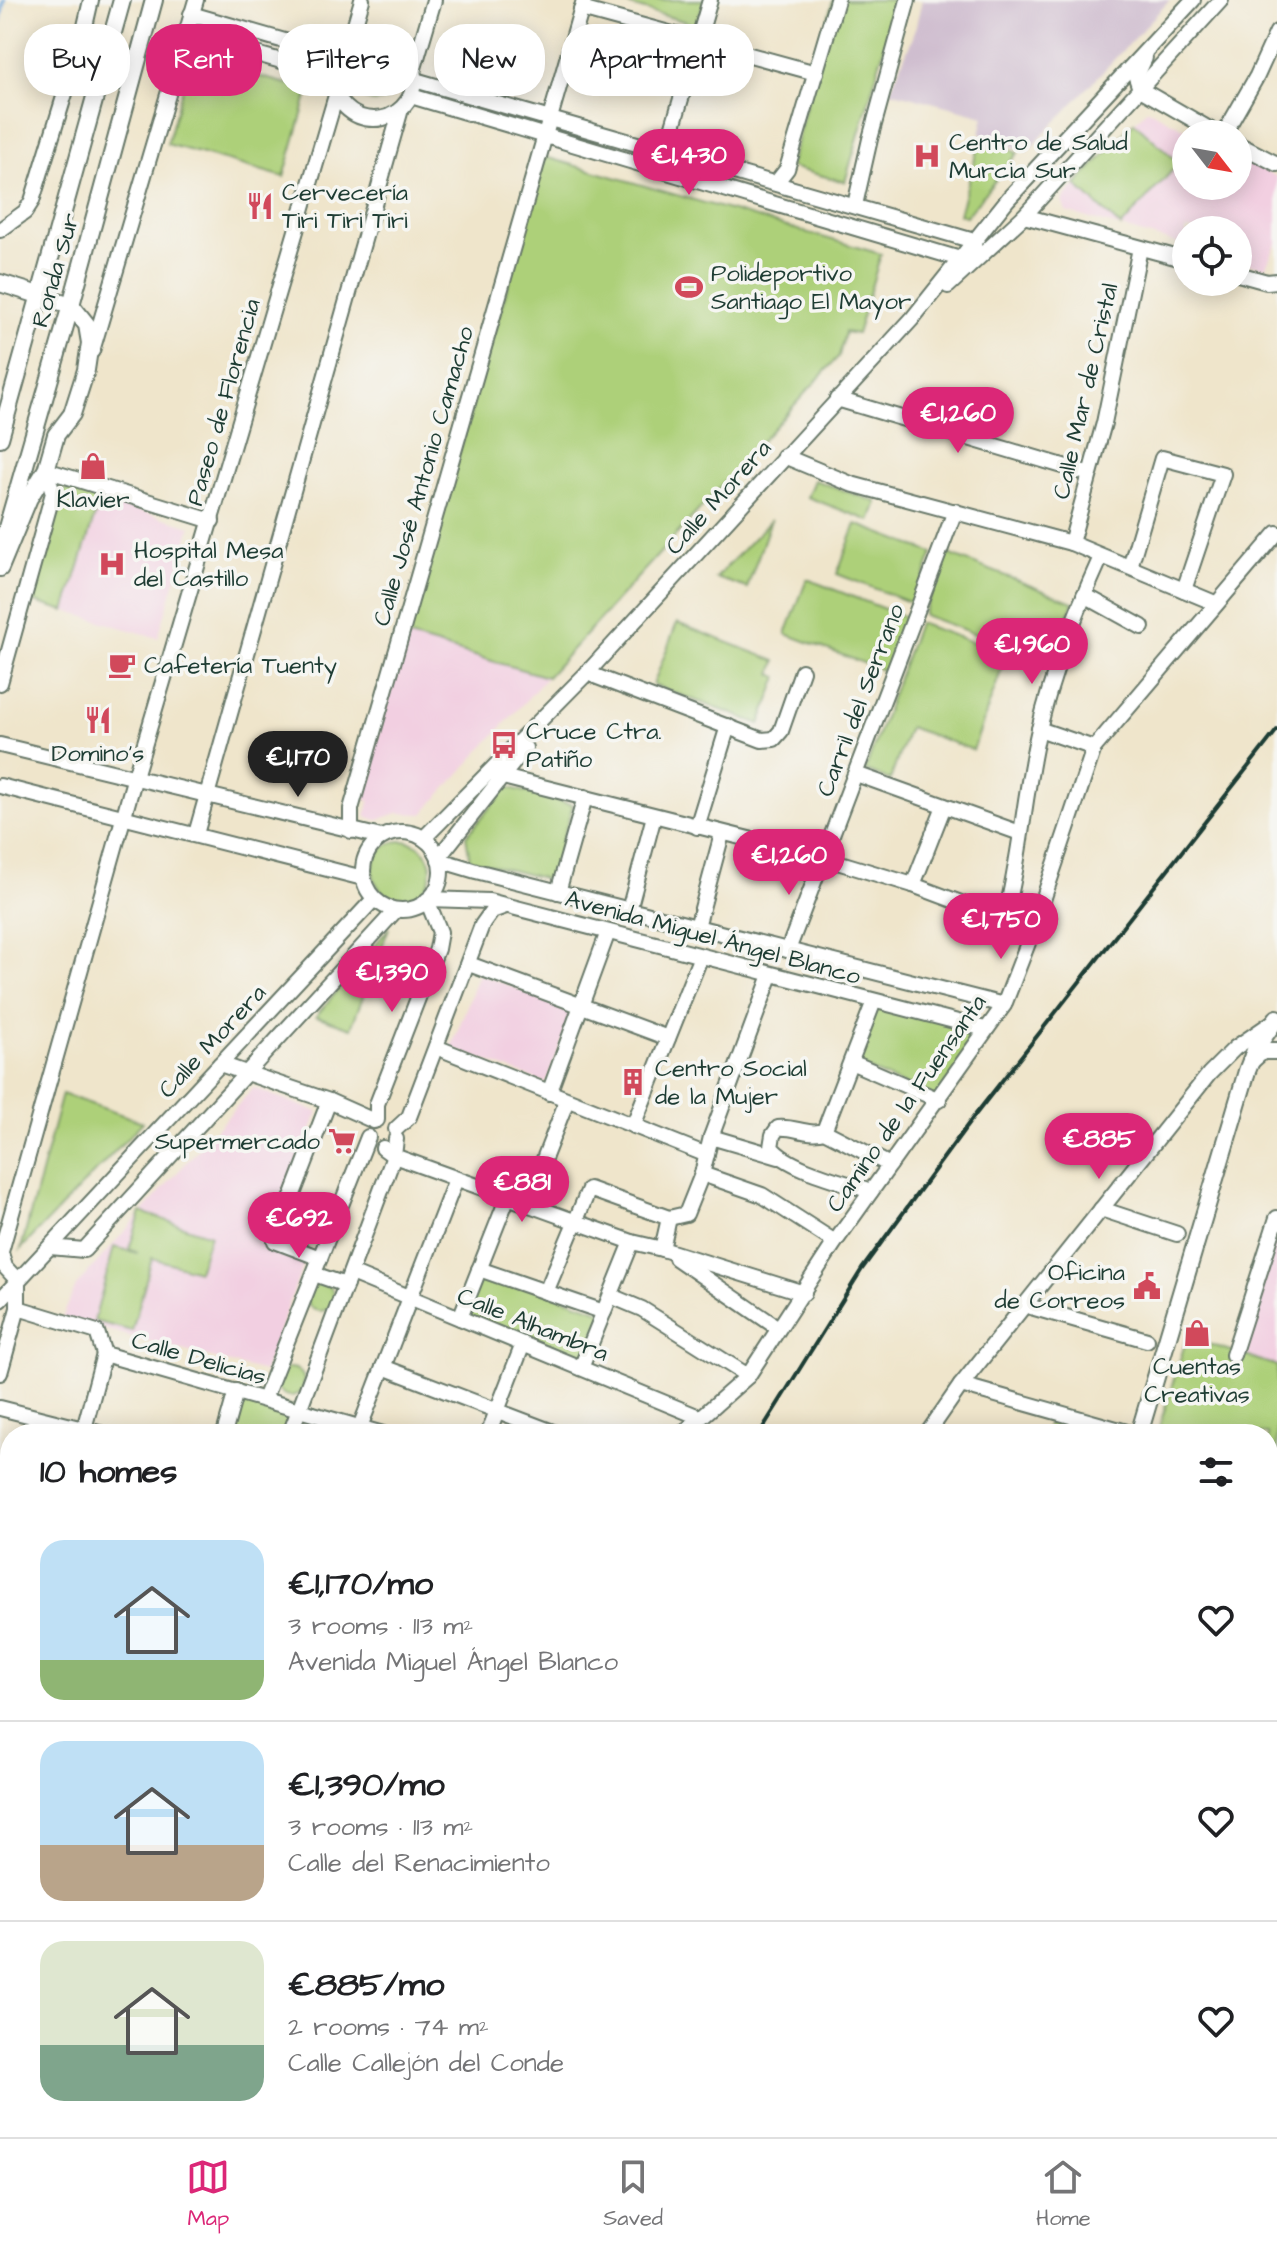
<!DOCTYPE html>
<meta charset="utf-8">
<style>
body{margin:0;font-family:"Architects Daughter",sans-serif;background:#f6f6f6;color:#202124;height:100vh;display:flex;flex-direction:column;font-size:30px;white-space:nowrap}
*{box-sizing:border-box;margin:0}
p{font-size:26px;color:#757577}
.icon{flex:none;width:44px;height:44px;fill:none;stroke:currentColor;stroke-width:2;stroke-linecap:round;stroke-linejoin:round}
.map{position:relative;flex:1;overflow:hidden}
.panel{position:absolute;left:0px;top:1424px;width:1278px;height:714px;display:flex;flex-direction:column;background:#fff;border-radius:32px 32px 0 0;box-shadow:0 4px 20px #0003}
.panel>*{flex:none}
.hud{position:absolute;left:24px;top:24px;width:800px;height:72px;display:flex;gap:16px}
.needle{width:52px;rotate:121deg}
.controls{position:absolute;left:1172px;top:120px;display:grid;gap:16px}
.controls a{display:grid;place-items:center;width:80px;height:80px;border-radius:50%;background:#fff;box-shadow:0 4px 20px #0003;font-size:40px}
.price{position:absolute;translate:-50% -68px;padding:0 18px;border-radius:28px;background:#db2777;color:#fff;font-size:26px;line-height:52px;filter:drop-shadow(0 2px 4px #0008)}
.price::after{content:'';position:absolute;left:50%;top:48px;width:24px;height:18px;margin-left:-12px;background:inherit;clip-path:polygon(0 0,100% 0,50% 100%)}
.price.current{background:#222;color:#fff}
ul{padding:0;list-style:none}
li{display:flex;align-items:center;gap:24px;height:200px;padding:0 40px}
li+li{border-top:2px solid #e0e0e0}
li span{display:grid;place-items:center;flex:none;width:224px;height:160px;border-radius:24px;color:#555}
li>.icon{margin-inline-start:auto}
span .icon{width:96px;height:96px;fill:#fffc;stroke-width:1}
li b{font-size:34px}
h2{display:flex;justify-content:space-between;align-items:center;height:96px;padding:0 40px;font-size:34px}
.chip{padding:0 28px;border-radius:32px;background:#fff;box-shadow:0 4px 20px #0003;font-size:28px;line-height:72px}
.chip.current{background:#db2777;color:#fff}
.tabs{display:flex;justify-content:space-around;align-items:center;height:112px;border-top:2px solid #e0e0e0;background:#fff;font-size:22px;color:#757577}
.tabs a{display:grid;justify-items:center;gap:4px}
.tabs .current{color:#db2777}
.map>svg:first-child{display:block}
</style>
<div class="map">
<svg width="1277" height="2137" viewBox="0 0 1277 2137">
<rect width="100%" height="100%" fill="#f6f6f2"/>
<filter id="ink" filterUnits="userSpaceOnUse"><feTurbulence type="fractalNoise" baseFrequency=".0125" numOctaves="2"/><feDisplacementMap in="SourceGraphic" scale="16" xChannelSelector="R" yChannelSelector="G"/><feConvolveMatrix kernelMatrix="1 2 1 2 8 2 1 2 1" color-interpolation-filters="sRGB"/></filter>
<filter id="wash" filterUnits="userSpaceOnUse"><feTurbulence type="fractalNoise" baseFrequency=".006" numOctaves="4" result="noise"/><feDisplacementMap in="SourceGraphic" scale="32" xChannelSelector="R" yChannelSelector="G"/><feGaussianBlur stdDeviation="1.8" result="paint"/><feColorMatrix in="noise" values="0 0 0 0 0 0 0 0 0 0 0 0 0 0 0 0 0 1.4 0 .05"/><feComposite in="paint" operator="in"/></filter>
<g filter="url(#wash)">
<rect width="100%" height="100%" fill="#efe5cb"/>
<!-- built -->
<g fill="#f2cfe1">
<polygon points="1147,109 1195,134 1186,134 1186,186 1238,186 1238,157 1277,177 1277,243 1265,268 1238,260 1238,230 1186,230 1186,246 1066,212 1062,201"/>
<polygon points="65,489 191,526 158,638 32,601"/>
<polygon points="406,636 547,677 423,814 398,813 377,820 365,816 370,801 360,798"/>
<polygon points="479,974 573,1010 546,1083 451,1048"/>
<polygon points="253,1088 318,1112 267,1245 305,1260 264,1372 62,1318 76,1286"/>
<polygon points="1277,1218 1277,1366 1234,1351"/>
<polygon points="307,2128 540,2128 534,2137 300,2137"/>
</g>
<!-- industrial -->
<polygon fill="#cfbdcf" points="922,0 1170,0 1027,152 980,134 984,116 890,91 913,37"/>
<!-- green -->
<g fill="#add079" stroke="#668656" stroke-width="2">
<polygon points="610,0 704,0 697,25"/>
<polygon points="833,0 898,0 845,182 790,167"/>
<circle cx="376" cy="80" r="22"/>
<polygon points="191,58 309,90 284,177 167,144"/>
<polygon points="1134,122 1179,163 1121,227 1076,185"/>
<polygon points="981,138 1018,153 966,216 959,214"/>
<polygon points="545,157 881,254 857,334 845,332 839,356 547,677 406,636"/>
<polygon points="814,480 877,502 870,521 807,497"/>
<polygon points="65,489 100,499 65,611 32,601"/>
<polygon points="771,520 747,588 716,578"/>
<polygon points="856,524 933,553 914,604 837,574"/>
<polygon points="946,553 1073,602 1052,662 923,615"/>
<polygon points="807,579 908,618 887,672 786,634"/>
<polygon points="677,623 776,661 772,674 778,677 760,724 653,685"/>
<polygon points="918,623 1007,654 973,750 909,727 890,780 865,771"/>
<polygon points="507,787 573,805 550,880 470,860 466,836"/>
<circle cx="402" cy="870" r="29"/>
<polygon points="389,928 351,1028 316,1016"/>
<polygon points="874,1001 985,1029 939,1100 851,1062"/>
<polygon points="62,1094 143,1122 21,1249"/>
<polygon points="141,1212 210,1235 198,1271 152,1258 132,1331 94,1321 114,1247 138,1253 129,1249"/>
<polygon points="479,1269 604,1312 581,1368 460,1318"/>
<circle cx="320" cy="1297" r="14"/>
<polygon points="1187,1337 1277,1366 1277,1512 1268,1507 1268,1434 1157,1434"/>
<circle cx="290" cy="1382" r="14"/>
<polygon points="236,1391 299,1408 290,1434 224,1434"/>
<polygon points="1051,1419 1107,1434 1043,1434"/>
<polygon points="454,2128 505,2128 498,2137 447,2137"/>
</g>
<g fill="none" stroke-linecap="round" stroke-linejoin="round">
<!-- stream -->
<polyline stroke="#67a3d8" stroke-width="4" points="0,23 4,0"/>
</g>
</g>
<g filter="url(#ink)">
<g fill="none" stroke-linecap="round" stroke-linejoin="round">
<!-- minor casing -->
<g stroke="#687869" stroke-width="18">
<g id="minor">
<polyline points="581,9 816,73"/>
<polyline points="191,14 340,57"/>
<polyline points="186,34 334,76"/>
<circle cx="374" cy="79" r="40"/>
<polyline points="348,48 362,0"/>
<polyline points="1145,58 1136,77 1140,89 1218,134"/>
<polyline points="414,68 434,0"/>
<polyline points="411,96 960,259 975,260 974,241 415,80"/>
<polyline points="1224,134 1257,76 1277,32"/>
<polyline points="1238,144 1277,164"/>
<polyline points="666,150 710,0"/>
<polyline points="776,183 787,169 837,0"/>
<polyline points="855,205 870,139 908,0"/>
<polyline points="1024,216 1186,260"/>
<polyline points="0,230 25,212 32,201 83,35 91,0"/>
<polyline points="1238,274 1267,282 1277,281"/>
<polyline points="948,286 1024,216 1221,0"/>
<polyline points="92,351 196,0"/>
<polyline points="837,399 1090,474"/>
<polyline points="784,456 851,484 1071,543 1215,603"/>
<polyline points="46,470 212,521"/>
<polyline points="1071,543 1104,423 1140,248"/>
<polyline points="1130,567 1162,458 1223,474 1184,590"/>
<polyline points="1084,595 1142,627"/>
<polyline points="587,673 762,740 774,739 781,731 802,671"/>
<polyline points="0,683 53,493 46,470"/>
<polyline points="1039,729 1094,748"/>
<polyline points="0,745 381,837"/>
<polyline points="490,772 503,777 824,858 913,885 1033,930"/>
<polyline points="856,774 1020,833"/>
<polyline points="0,786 363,878"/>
<polyline points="697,827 728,726"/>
<polyline points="351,831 351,809 584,0"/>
<circle cx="402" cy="871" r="39"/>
<polyline points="196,834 401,109"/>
<polyline points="424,838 587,673 912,319 1008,199 1193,0"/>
<polyline points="439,857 525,748"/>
<polyline points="439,860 476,871 1004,1005"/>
<polyline points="913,885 944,806"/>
<polyline points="558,892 585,797"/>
<polyline points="429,899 489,901 985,1029"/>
<polyline points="629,910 654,816"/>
<path d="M1004 921C1021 858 1024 793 1039 729 1053 670 1076 612 1101 557"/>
<polyline points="697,927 722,834"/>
<polyline points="788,950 955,511"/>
<polyline points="469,964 668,1038"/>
<polyline points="436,1047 707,1155"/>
<polyline points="851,1062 939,1100"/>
<polyline points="220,1064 329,1101 374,1121"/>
<polyline points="549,1093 608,932"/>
<polyline points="377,1120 377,1104 437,949 440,932 427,900"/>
<polyline points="633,1126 701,956"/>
<polyline points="396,1129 409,1117 482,925 492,911 506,906"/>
<polyline points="824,1131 874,1001"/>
<polyline points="711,1137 779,1157"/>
<polyline points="383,1148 394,1156 632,1242 662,1249 804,1293"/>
<polyline points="702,1174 762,1195 835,1242"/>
<path d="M871 1191C844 1182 788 1169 771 1147L773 1135 778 1128C795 1126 807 1136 824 1131L890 1165"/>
<polyline points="526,1205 567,1100"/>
<polyline points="1101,1209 1177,1234"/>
<polyline points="669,1218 686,1214 702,1174 711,1137 771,975"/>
<polyline points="50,1247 84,1250 396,910"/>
<polyline points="1,1253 5,1267 18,1281"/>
<polyline points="0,1255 134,780 337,92"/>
<polyline points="320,1258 275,1241 329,1101"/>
<polyline points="676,1258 778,1328"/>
<polyline points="479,1269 604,1312"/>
<polyline points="351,1273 699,1417"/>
<polyline points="314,1274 346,1285"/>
<polyline points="546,1292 589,1189 669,1218 662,1249"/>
<polyline points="611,1296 642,1309 748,1376"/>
<polyline points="0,1300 374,899"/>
<polyline points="1024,1305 1147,1340"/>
<polyline points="18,1308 97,1332 104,1354"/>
<polyline points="460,1318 507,1199"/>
<polyline points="104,1354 383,1434"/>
<polyline points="1233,1355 1277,1218"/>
<polyline points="383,1367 558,1434"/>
<polyline points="581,1368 632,1242"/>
<polyline points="0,1373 18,1308 18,1281"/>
<polyline points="961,1385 1134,1434"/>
<polyline points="264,1399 368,1137"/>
<polyline points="0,1408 103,1434"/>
<polyline points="360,1427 456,1179"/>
<polyline points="84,1429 104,1354"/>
<polyline points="224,1434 236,1391"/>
<polyline points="290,1434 394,1156 396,1139"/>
<polyline points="488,1434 523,1344"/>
<polyline points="682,1434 748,1376 835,1242 1004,1005 1033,930 1094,748 1277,533"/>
<polyline points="927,1434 961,1385 1209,1074 1235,1048 1273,1022"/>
<polyline points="0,1482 10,1484"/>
<polyline points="1268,1586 1277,1576"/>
<polyline points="0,1652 8,1621"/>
<polyline points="1268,1724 1277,1729"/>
<polyline points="1268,1786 1277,1782"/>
<polyline points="0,1793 10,1794"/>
<polyline points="0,1881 10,1882"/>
<polyline points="0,2004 10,2006"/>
<polyline points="1268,2006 1277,2001"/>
<polyline points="1268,2050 1277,2045"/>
<polyline points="0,2117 10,2077"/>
<polyline points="190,2128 205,2137"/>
<polyline points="906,2128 940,2137"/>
<polyline points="1207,2128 1215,2137"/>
<polyline points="60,2137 62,2128"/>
<polyline points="218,2137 225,2128"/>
<polyline points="641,2137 646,2128"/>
<polyline points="1017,2137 1020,2128"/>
<polyline points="1180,2137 1182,2128"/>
<polyline points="1249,2137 1267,2128"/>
</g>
</g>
<!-- major casing -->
<g stroke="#687869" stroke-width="20">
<g id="major">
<polyline points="0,283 71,305 87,325 90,343 86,370 72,414 56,435 46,470 29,498 0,568"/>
<polyline points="0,438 122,0"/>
<polyline points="0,552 71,305 154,0"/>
<polyline points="1251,1061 1262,1051 1277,1051"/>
<polyline points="1139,1434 1247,1071 1256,1048 1277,1018"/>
<polyline points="0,1700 10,1702"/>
<polyline points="1268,1905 1277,1902"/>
<polyline points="760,2137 765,2128"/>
</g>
</g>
<!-- minor -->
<use href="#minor" stroke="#fff" stroke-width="14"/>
<!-- major -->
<use href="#major" stroke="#fff" stroke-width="16"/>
<!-- rail -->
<polyline stroke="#1f3d34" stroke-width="4" points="759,1434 862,1269 972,1119 1277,730"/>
</g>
</g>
<!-- icons -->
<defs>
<g id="hospital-bare" transform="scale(2.16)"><path d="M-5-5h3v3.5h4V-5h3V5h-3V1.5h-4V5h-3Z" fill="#d1495b" stroke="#f6f6f2" stroke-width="2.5" paint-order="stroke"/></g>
<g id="restaurant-bare" transform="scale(2.16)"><path d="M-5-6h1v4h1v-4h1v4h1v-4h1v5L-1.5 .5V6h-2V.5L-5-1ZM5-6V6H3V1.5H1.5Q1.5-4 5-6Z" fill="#d1495b" stroke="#f6f6f2" stroke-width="2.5" paint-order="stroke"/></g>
<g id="stadium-bare" transform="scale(2.16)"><path d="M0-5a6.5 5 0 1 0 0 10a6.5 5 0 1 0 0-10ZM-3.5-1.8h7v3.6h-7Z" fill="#d1495b" stroke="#f6f6f2" stroke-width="2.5" paint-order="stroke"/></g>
<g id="shop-bare" transform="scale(2.16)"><path d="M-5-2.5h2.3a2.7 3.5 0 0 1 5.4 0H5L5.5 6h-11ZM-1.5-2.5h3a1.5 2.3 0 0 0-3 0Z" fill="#d1495b" stroke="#f6f6f2" stroke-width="2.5" paint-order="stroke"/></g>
<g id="cafe-bare" transform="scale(2.16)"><path d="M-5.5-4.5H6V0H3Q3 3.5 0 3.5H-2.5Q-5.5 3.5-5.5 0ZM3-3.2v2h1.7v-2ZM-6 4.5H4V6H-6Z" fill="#d1495b" stroke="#f6f6f2" stroke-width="2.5" paint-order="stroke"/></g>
<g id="bus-bare" transform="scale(2.16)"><path d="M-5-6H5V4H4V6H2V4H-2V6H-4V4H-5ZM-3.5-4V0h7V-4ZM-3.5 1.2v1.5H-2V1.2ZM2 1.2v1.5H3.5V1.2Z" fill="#d1495b" stroke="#f6f6f2" stroke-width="2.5" paint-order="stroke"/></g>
<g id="building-bare" transform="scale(2.16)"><path d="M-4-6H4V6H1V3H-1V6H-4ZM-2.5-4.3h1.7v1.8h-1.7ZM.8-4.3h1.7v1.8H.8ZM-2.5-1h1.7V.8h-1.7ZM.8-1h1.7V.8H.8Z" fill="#d1495b" stroke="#f6f6f2" stroke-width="2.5" paint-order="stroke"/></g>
<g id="supermarket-bare" transform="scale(2.16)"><path d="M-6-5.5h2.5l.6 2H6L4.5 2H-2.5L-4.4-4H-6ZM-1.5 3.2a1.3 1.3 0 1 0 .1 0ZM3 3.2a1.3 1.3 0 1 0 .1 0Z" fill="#d1495b" stroke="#f6f6f2" stroke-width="2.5" paint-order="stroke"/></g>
<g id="civic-bare" transform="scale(2.16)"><path d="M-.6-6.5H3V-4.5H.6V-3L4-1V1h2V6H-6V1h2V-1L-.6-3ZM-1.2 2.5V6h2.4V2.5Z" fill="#d1495b" stroke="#f6f6f2" stroke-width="2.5" paint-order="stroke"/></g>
</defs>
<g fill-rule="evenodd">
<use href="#hospital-bare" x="927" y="156"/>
<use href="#restaurant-bare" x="260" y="206"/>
<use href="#stadium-bare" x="689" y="287"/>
<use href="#shop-bare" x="93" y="466"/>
<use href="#hospital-bare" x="112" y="564"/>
<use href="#cafe-bare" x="122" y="665"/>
<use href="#restaurant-bare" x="98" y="720"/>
<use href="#bus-bare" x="504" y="745"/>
<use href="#building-bare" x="633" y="1082"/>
<use href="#supermarket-bare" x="342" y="1141"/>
<use href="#civic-bare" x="1147" y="1286"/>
<use href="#shop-bare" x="1197" y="1333"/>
</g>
<g text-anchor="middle" stroke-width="7" stroke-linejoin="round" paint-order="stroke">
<!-- poi labels -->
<g font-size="24" fill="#1f3d34" stroke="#f6f6f2" text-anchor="start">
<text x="949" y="150">Centro de Salud<tspan x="949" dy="28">Murcia Sur</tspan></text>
<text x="282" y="200">Cervecería<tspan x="282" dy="28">Tiri Tiri Tiri</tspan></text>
<text x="711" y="281">Polideportivo<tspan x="711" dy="28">Santiago El Mayor</tspan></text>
<text x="93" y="507" text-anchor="middle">Klavier</text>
<text x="134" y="558">Hospital Mesa<tspan x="134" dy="28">del Castillo</tspan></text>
<text x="144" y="673">Cafetería Tuenty</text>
<text x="526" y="739">Cruce Ctra.<tspan x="526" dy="28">Patiño</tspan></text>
<text x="98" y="761" text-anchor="middle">Domino's</text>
<text x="655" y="1076">Centro Social<tspan x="655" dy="28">de la Mujer</tspan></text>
<text x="320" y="1149" text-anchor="end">Supermercado</text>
<text x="1125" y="1280" text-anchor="end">Oficina<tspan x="1125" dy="28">de Correos</tspan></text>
<text x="1197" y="1374" text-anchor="middle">Cuentas<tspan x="1197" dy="28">Creativas</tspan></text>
</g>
<!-- street labels -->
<g font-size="24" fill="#1f3d34" stroke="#f6f6f2">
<text transform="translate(55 270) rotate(-74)" y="8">Ronda Sur</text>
<text transform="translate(1085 391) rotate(-77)" y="8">Calle Mar de Cristal</text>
<text transform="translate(223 402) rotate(-74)" y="8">Paseo de Florencia</text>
<text transform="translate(423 476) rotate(-74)" y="8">Calle José Antonio Camacho</text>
<text transform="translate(718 497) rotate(-48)" y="8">Calle Morera</text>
<text transform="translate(860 700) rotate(-69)" y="8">Carril del Serrano</text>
<text transform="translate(713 937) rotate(15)" y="8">Avenida Miguel Ángel Blanco</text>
<text transform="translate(212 1041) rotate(-47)" y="8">Calle Morera</text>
<text transform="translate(906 1103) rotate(-55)" y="8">Camino de la Fuensanta</text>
<text transform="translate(533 1324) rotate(22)" y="8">Calle Alhambra</text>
<text transform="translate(199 1358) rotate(16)" y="8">Calle Delicias</text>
</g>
</g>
</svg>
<div class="controls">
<a><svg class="needle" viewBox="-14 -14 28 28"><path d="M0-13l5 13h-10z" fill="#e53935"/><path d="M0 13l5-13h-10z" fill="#757577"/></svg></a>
<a><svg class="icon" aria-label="locate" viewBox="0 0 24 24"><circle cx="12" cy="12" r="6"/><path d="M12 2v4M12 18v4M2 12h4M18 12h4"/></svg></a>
</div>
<b class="price" style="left:689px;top:197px">€1,430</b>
<b class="price" style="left:958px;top:455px">€1,260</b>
<b class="price" style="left:1032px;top:686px">€1,960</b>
<b class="price current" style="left:298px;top:799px">€1,170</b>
<b class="price" style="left:789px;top:897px">€1,260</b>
<b class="price" style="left:1001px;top:961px">€1,750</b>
<b class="price" style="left:392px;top:1014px">€1,390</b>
<b class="price" style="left:1099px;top:1181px">€885</b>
<b class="price" style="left:522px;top:1224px">€881</b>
<b class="price" style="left:299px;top:1260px">€692</b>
<div class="hud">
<a class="chip">Buy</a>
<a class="chip current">Rent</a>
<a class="chip">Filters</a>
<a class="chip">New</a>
<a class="chip">Apartment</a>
</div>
<section class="panel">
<h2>10 homes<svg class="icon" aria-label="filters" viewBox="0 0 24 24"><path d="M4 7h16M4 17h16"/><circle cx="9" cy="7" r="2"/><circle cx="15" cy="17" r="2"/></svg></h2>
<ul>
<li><span style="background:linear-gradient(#bfe0f5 75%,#8fb573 0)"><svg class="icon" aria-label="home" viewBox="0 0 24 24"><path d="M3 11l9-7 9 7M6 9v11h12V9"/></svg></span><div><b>€1,170/mo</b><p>3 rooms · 113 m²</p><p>Avenida Miguel Ángel Blanco</p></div><svg class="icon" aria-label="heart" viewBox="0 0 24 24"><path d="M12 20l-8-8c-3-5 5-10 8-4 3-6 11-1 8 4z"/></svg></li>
<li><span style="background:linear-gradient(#bfe0f5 65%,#b9a48a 0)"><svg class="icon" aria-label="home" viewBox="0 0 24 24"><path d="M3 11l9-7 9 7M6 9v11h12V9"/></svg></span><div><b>€1,390/mo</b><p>3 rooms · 113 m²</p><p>Calle del Renacimiento</p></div><svg class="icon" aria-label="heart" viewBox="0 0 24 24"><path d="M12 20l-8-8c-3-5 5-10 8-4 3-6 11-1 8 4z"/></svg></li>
<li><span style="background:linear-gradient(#dfe7d0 65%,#7fa58c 0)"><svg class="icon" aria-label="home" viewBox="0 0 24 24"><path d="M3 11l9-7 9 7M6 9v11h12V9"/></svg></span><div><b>€885/mo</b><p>2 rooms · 74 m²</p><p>Calle Callejón del Conde</p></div><svg class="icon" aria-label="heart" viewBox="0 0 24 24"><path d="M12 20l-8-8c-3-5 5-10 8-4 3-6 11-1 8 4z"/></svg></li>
</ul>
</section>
</div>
<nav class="tabs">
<a class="current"><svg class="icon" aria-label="map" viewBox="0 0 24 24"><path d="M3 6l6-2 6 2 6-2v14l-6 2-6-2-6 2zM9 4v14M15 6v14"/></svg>Map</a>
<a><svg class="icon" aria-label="saved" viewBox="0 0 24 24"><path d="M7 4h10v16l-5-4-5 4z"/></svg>Saved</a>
<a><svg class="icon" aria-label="home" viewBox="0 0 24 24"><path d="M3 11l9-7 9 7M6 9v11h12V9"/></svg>Home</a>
</nav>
